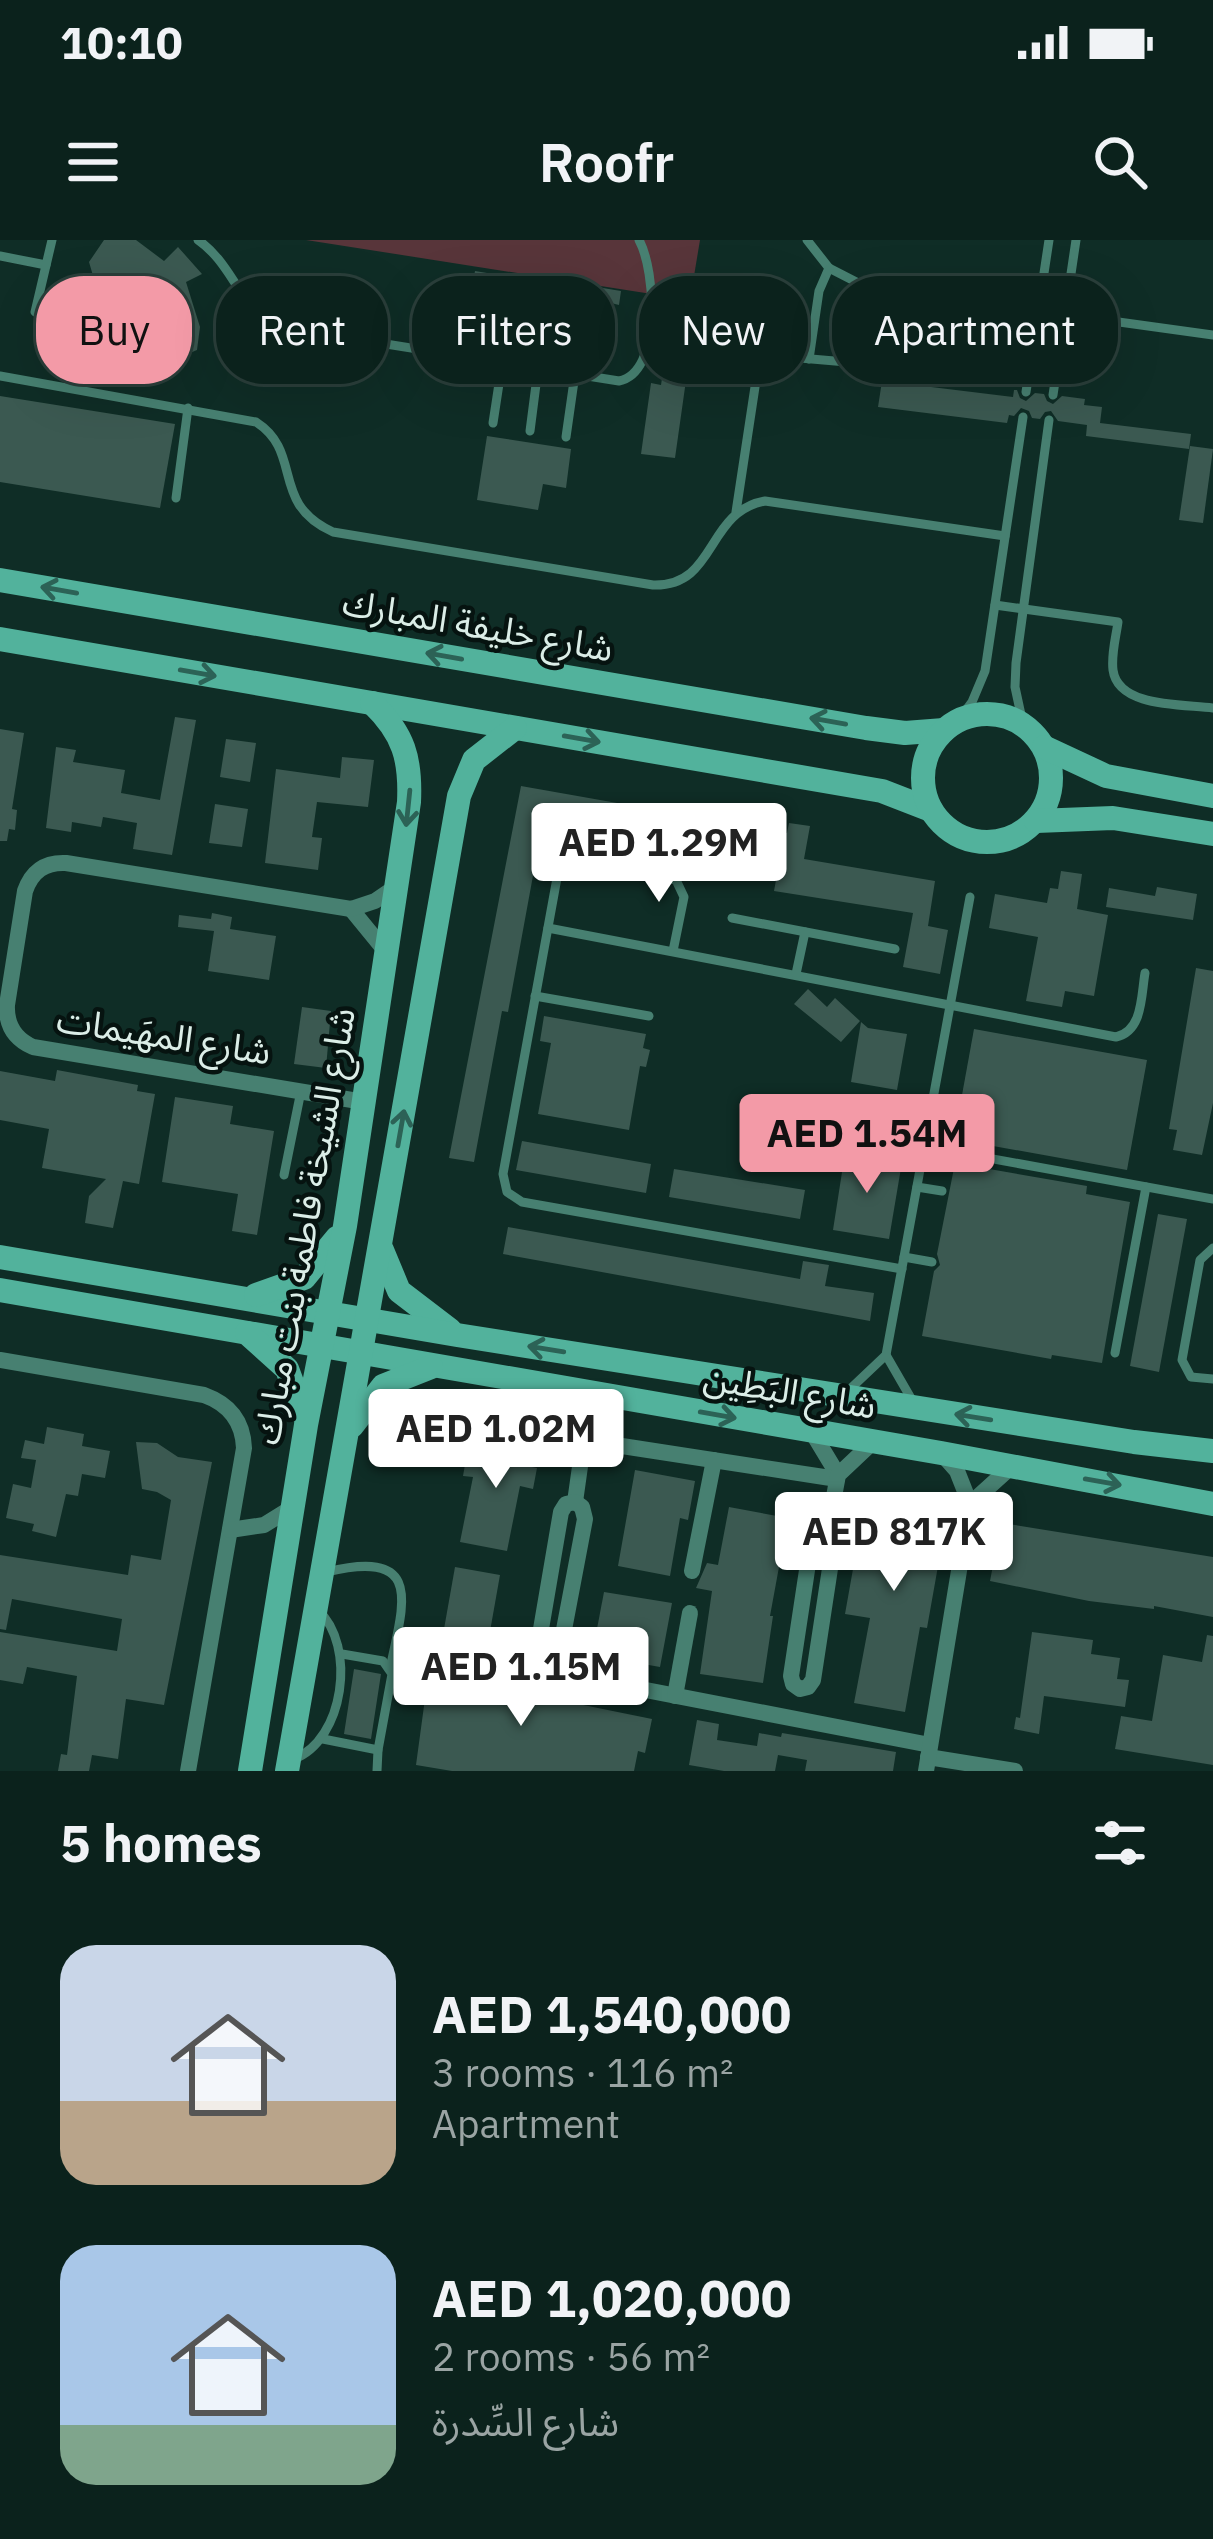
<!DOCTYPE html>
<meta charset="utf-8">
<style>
body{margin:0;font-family:"IBM Plex Sans","Noto Sans Arabic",sans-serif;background:#192f29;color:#f1f3f6;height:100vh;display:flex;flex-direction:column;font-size:45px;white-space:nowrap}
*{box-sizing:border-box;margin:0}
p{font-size:39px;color:#9aa4a3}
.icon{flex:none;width:66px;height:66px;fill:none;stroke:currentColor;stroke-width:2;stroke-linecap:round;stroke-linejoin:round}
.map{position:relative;height:1531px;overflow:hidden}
.sheet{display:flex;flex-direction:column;background:#0b221c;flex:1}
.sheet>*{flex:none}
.hud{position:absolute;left:36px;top:36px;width:1143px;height:108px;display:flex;gap:24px}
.price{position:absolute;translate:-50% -102px;padding:0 27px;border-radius:12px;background:#fff;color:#222;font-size:39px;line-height:78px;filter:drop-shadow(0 3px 6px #0008)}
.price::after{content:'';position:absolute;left:50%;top:72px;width:36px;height:27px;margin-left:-18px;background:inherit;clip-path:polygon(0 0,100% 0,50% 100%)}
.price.active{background:#f39aa7;color:#111}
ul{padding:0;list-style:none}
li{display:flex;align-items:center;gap:36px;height:300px;padding:0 60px}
li span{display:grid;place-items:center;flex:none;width:336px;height:240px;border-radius:36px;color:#555}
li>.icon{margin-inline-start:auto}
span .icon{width:144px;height:144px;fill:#fffc;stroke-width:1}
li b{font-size:51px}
h2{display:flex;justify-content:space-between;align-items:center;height:144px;padding:0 60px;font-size:51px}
.chip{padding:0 42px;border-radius:48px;background:#0b221c;box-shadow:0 12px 48px #0002,0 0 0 3px #2b3f3b;font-size:42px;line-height:108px}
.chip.active{background:#f39aa7;color:#111}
.status{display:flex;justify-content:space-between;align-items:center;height:84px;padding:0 60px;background:#0b221c;direction:ltr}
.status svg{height:33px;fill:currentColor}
header{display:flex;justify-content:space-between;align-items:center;height:156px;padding:0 60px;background:#0b221c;font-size:54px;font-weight:600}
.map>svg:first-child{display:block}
</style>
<div class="status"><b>10:10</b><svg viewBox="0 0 49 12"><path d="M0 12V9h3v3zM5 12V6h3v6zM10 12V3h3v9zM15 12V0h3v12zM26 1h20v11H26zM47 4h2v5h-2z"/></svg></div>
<header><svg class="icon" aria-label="menu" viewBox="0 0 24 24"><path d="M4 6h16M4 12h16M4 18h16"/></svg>Roofr<svg class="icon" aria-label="search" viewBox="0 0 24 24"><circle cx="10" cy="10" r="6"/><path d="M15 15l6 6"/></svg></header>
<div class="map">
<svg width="1213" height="1531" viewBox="0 0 1213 1531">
<rect width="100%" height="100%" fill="#0f2d26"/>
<!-- green -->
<polygon fill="#58353a" points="306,0 700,0 690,60"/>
<!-- building -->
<g fill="#3b5951">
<polygon points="104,0 136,0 164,21 178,7 202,34 186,42 200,87 197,110 178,118 160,115 131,99 104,73 89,22"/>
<polygon points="475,31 499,35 490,83 466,78"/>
<polygon points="554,40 621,51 619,65 611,63 608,79 549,70"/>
<polygon points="670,86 693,91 675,218 641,214 651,143 661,145"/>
<polygon points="882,141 1013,157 1014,150 1017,150 1020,158 1026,161 1035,153 1044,154 1047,161 1053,164 1062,156 1085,159 1084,165 1102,167 1100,183 1191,194 1189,209 1086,196 1087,185 1058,181 1051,171 1045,172 1040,179 1032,178 1029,171 1021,168 1014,176 1009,175 1007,183 878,167"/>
<polygon points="0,156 175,184 160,268 0,242"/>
<polygon points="487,196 571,209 566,248 543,244 538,270 477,260"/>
<polygon points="1190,206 1213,209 1203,283 1179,280"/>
<polygon points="175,477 196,480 172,615 133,609 137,583 103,577 101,587 72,582 71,592 46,588 56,507 76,510 73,522 125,530 121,553 160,560"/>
<polygon points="0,489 24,493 12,569 17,570 15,590 9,589 7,601 0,601"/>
<polygon points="226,499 256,503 250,542 220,537"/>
<polygon points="342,517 374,520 368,567 317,562 312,597 322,598 318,630 265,623 276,529 340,538"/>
<polygon points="521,546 787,593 789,583 810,586 804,619 935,641 928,686 948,690 940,734 903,727 913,673 774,651 780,618 608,588 606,602 541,592 508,772 502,771 474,922 449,918"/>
<polygon points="215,564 248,569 242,607 209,603"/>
<polygon points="1061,631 1082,634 1077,669 1108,675 1094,756 1065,751 1062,767 1026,761 1038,697 989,688 995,654 1047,663 1050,648 1058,649"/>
<polygon points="1157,647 1197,654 1193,680 1106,667 1109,648 1155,656"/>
<polygon points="212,673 232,677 230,689 276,696 269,740 208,731 214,691 178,687 179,675 211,679"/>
<polygon points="1196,728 1213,731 1213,863 1202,915 1173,910 1177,890 1169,889"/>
<polygon points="808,749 827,767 835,758 860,781 841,802 794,764"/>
<polygon points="302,767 331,771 326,828 294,824"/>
<polygon points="544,776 646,794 643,808 650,810 646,827 640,826 629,890 538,874 551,803 540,801"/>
<polygon points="861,782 868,788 907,794 897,850 851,842"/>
<polygon points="974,789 1147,820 1127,930 954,899"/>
<polygon points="57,830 138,845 137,851 155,854 139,944 123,941 113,988 85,983 89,956 106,939 42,928 49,889 0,880 0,831 55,841"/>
<polygon points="175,857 233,866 230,884 274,891 257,995 232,991 238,954 162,942"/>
<polygon points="522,901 651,924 646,953 516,930"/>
<polygon points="845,913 902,922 889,999 833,990"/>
<polygon points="955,923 1087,946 1086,954 1130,962 1102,1123 1052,1115 1051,1119 922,1096 934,1031 940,1025 937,1014"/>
<polygon points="674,929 805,950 800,979 669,957"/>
<polygon points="1158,974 1187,979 1159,1132 1130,1126"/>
<polygon points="508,987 800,1039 803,1021 829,1025 825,1046 874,1053 870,1081 503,1014"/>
<polygon points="47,1187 84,1194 82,1206 110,1211 105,1238 82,1234 78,1256 66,1254 56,1297 32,1291 34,1284 6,1278 13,1244 31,1248 36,1220 21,1218 25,1200 44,1204"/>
<polygon points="494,1194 531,1201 527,1226 537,1228 533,1249 520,1246 507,1311 460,1302 473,1237 463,1236 467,1213 489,1217"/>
<polygon points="136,1202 157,1203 178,1217 212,1222 164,1465 126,1459 118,1519 92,1515 89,1531 58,1531 61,1514 67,1515 77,1436 27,1427 23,1444 0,1440 0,1392 117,1411 122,1379 12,1359 6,1390 0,1389 0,1315 128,1335 131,1315 161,1320 171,1260 157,1252 142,1249"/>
<polygon points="635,1230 695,1241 688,1280 680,1278 670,1336 618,1326"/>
<polygon points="866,1256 948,1270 927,1388 920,1387 905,1472 854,1463 870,1378 845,1374"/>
<polygon points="729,1267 788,1278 770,1376 773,1376 763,1443 700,1434 712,1351 696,1348 707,1323 718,1325"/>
<polygon points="1009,1284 1213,1317 1213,1377 1154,1366 1154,1369 1089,1361 990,1341 999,1294 1007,1295"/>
<polygon points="455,1327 500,1335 489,1397 444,1389"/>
<polygon points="604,1352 672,1363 660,1427 592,1415"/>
<polygon points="1032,1392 1093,1400 1091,1414 1120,1418 1117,1439 1129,1440 1125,1467 1044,1456 1039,1494 1014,1489 1016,1477 1020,1478"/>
<polygon points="1207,1395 1213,1396 1213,1525 1115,1509 1121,1476 1152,1481 1163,1415 1202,1422"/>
<polygon points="354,1429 381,1434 371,1499 344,1494"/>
<polygon points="429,1429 546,1447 544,1457 652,1479 645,1513 638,1511 634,1531 452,1531 416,1525"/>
<polygon points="697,1480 719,1484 717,1500 757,1506 759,1493 781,1497 782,1493 896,1512 893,1531 805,1531 807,1520 778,1515 775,1531 724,1531 689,1525"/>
</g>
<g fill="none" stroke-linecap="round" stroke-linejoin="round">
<!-- service -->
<g stroke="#478071" stroke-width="9">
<path d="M198 0C233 24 239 68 279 87L619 141C662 133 656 31 639 0"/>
<polyline points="807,0 829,28 866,47 1213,95"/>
<polyline points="0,16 46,25"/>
<polyline points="35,72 52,0"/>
<polyline points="652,72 702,84 742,113 1055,140"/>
<polyline points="809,119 819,51 829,28"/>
<path d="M0 136 256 182C304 213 269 263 333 292L653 345C717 347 705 272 765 261L1005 296"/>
<polyline points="1026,152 1049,0"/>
<polyline points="1053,155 1076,0"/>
<polyline points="493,183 502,124"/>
<polyline points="530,191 538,129"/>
<polyline points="566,197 575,134"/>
<polyline points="176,258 188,168"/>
<polyline points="736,272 760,114"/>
<path d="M995 365 1118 382C1116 397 1111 414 1113 430 1118 468 1184 464 1213 468"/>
<polyline points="958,481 972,462 985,431 1023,177"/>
<polyline points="1023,484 1015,447 1016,423 1049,180"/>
<polyline points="732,678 895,709"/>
<path d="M548 688 1116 797C1143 791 1141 756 1145 733"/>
<polyline points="673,711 684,657 676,640 579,620 562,627 557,638 503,934 507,952 522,962 902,1029"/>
<polyline points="796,734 805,692"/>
<polyline points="535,756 649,776"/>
<polyline points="839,891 1213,959"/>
<polyline points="284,935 301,851"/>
<polyline points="917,947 942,951"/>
<polyline points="1213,1008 1200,1020 1182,1120 1191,1137 1213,1139"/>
<polyline points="904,1017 932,1022"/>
<polyline points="1115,1113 1146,947"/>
<polyline points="886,1115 912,1160"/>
<polyline points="849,1150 886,1115 970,657"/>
<path d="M327 1332C425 1308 403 1364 390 1429"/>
<polyline points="342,1414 383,1421 392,1434 378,1510 377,1531"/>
<polyline points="323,1499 378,1510"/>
<path d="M294 1519C344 1500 357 1406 318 1370"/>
</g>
<!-- minor -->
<g stroke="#478071" stroke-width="16">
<polyline points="351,669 387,713"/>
<path d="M364 862 33 807C15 799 6 785 7 765L25 651C32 631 45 622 66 623L351 669 375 661 397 646"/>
<path d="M0 1120 204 1155C229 1164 243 1181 244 1208L188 1531"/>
<polyline points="560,1148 586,1184 575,1262"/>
<polyline points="586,1184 619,1157"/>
<polyline points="812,1192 838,1235"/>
<polyline points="583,1200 837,1239"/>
<polygon points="575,1262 582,1267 585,1279 563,1395 550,1403 542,1398 541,1389 561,1272 566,1264"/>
<polyline points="970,1264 1012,1226"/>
<polyline points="230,1290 264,1285 293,1267"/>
<polygon points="820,1310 828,1314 831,1322 813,1440 808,1447 800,1449 793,1444 791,1436 809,1317"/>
<polyline points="824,1311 838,1235 873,1202"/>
<polyline points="692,1331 714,1220"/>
<polyline points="439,1410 930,1505"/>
<polyline points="675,1456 690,1373"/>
<polyline points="928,1517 1015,1531"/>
<polyline points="926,1531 970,1264 957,1231 942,1214"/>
</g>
<!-- secondary -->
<g stroke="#52b29c" stroke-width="24">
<polyline points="0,340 866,488 905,493 944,490"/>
<polyline points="0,399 882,551 931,570"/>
<circle cx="987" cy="538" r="64"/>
<polyline points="1044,507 1106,536 1213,556"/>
<polyline points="1036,581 1113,578 1213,594"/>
<polyline points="382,1010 399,1051 450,1090"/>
<polyline points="0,1017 457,1095 1134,1202 1213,1211"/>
<polyline points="0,1050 941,1213 1213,1264"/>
<polyline points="256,1055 304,1038 337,998"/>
<polyline points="247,1093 287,1129 304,1175"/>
<polyline points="352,1186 383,1146 431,1127"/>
<path d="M250 1531 306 1185 345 986 409 562C411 519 404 494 372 463"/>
<polyline points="287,1531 459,556 474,520 515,488"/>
</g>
</g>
<!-- one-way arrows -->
<defs><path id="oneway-shaft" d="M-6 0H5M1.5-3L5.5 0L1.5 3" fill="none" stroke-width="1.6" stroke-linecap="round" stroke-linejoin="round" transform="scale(3)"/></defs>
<g stroke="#2c6256">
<use href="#oneway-shaft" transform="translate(59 350) rotate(-170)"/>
<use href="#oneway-shaft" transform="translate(444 416) rotate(-170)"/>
<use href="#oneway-shaft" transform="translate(198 433) rotate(10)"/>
<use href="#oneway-shaft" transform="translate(828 481) rotate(-170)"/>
<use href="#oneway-shaft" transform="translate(582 499) rotate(10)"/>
<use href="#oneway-shaft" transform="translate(408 568) rotate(96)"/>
<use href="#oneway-shaft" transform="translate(401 888) rotate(-80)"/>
<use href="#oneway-shaft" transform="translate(546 1109) rotate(-171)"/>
<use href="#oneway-shaft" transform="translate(718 1175) rotate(10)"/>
<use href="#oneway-shaft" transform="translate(973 1177) rotate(-171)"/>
<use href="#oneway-shaft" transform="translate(1103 1242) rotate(10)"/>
</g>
<g text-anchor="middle" stroke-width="9" stroke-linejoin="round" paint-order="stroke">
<!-- street labels -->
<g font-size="36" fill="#dbede7" stroke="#061310">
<text transform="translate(478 385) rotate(10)" y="13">شارع خليفة المبارك</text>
<text transform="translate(164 795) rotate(9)" y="13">شارع المهَيمات</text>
<text transform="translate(304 986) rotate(-80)" y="13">شارع الشيخة فاطمة بنت مبارك</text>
<text transform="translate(790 1151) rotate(10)" y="13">شارع البَطِين</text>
</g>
</g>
</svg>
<b class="price" style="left:659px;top:665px">AED 1.29M</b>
<b class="price active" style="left:867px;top:956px">AED 1.54M</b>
<b class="price" style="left:496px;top:1251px">AED 1.02M</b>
<b class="price" style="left:894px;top:1354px">AED 817K</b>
<b class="price" style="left:521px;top:1489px">AED 1.15M</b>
<div class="hud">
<a class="chip active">Buy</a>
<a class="chip">Rent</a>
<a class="chip">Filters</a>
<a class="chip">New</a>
<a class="chip">Apartment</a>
</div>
</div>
<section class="sheet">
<h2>5 homes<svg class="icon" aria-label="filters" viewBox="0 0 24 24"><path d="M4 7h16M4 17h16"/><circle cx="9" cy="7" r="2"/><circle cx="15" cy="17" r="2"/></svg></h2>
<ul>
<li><span style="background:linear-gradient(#c9d6e8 65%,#b9a48a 0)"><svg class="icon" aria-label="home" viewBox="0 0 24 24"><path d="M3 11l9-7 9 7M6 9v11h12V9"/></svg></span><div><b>AED 1,540,000</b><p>3 rooms · 116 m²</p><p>Apartment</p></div></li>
<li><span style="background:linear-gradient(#a9c7e8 75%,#7fa58c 0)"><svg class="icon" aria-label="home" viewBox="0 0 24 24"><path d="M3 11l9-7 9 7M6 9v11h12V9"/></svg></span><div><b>AED 1,020,000</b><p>2 rooms · 56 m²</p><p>شارع السِّدرة</p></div></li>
</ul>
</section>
